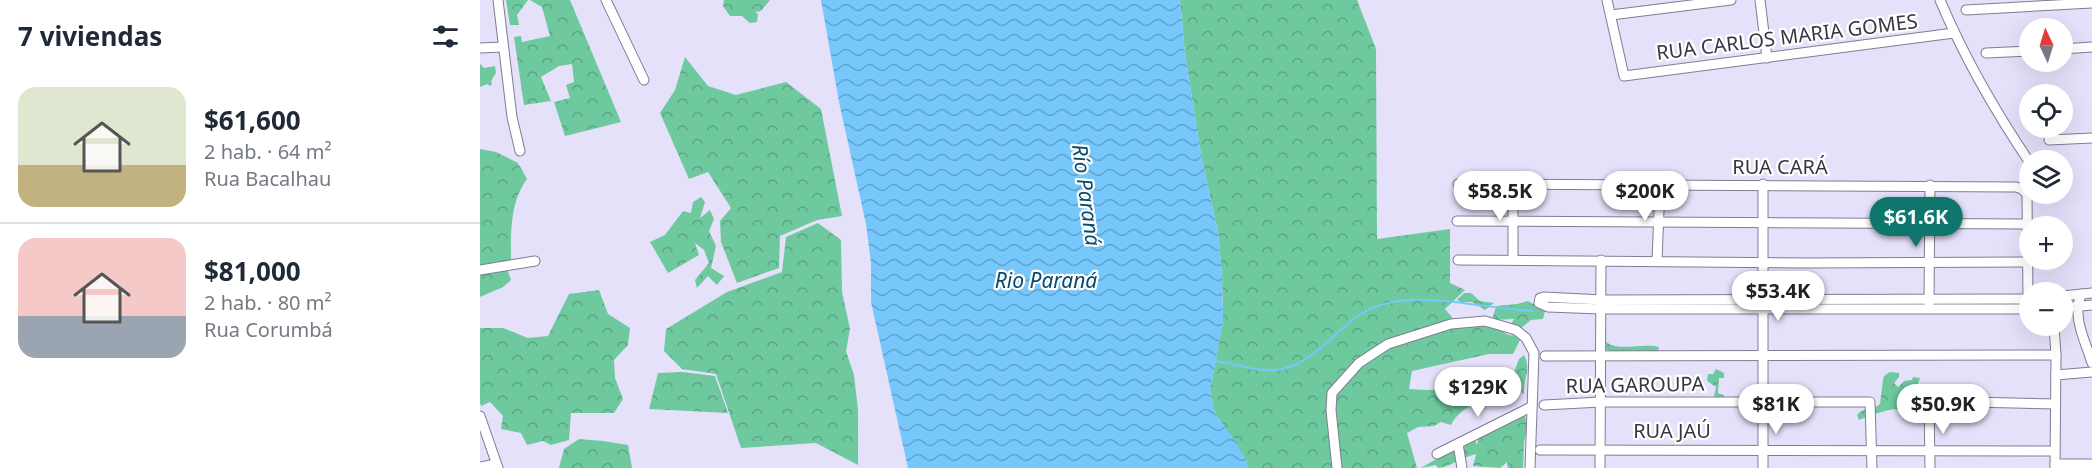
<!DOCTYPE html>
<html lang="es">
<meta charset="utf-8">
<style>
body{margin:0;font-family:"Noto Sans",sans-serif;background:#f2f2f3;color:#1f2937;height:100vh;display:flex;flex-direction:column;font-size:22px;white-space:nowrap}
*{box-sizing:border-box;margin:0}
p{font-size:20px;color:#747a83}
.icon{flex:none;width:33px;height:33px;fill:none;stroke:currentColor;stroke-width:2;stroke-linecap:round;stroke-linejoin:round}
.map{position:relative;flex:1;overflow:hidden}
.side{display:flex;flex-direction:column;background:#fff;width:480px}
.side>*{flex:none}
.needle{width:39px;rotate:356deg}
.buttons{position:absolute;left:1539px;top:18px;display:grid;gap:12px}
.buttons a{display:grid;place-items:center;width:54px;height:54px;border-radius:50%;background:#fff;box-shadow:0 6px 24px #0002;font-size:30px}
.price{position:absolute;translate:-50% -51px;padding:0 14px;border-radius:21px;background:#fff;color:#222;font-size:20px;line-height:39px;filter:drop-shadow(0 2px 3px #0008)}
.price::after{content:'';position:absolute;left:50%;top:36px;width:18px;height:14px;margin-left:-9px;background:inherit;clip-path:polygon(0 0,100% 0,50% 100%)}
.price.selected{background:#0f766e;color:#fff}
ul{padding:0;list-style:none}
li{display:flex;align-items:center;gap:18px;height:150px;padding:0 18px}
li+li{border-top:2px solid #e0e1e3}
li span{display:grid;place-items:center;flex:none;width:168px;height:120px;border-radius:18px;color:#555}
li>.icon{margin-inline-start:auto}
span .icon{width:72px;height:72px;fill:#fffc;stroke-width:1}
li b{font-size:26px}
h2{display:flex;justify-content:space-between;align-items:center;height:72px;padding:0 18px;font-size:26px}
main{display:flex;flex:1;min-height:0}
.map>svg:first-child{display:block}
</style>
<main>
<section class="side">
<h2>7 viviendas<svg class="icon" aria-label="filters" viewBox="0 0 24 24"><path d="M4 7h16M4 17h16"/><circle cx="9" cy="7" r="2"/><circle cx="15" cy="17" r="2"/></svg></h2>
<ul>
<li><span style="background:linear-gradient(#dfe7d0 65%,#c2b280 0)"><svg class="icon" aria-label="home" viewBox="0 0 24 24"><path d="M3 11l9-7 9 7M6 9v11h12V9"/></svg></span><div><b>$61,600</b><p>2 hab. · 64 m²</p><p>Rua Bacalhau</p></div></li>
<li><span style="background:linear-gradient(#f6c9c9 65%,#9aa5b1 0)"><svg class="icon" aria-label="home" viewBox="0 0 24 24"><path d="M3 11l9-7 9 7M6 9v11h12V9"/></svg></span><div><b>$81,000</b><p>2 hab. · 80 m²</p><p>Rua Corumbá</p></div></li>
</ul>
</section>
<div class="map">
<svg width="1612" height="468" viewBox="0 0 1612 468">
<defs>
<pattern id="forest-crowns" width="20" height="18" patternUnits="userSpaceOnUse" patternTransform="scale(1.5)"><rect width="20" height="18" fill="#6fc99e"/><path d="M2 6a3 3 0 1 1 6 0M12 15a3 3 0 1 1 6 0" fill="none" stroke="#5ca482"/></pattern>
<pattern id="water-waves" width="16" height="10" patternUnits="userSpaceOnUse" patternTransform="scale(1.5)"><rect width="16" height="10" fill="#76c7fb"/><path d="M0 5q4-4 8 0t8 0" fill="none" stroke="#62a2cd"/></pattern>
</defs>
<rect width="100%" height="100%" fill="#e5e1fb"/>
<!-- forest -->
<g fill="url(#forest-crowns)">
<polygon points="26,0 48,0 37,15 39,25 30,25"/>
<polygon points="50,0 90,0 141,122 85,136 74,102 90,98 86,85 94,82 92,64 79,66 61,77 71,101 44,105 34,37 41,36 42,42 70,36 62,7"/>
<polygon points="244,0 290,0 281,11 275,12 278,14 277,22 270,23 262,16 250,16 243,6"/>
<path d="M700 0H877L896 49 897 239 970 229V283L985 290 965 309 981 328 1009 325 1029 335 1042 336 1033 354H1009L932 371 929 389C953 391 979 390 1002 384 1014 381 1022 374 1034 372L1039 359 1044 355C1052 371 1043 377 1044 394L1032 387C1011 398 982 403 971 425L961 422 954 426 938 427 927 433 937 468H768L766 460 735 413 730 391 743 321 742 276 738 232 721 155 705 53Z"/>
<polygon points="205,57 228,86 256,95 306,82 341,109 362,216 337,220 300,236 299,268 257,283 241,242 240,221 251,208 228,172 209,179 180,113 195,90"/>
<polygon points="0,64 4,68 15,66 16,73 11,81 12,83 11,86 7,84 0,87"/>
<path d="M0 149 16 152 38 163 47 179C29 203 31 236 31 265L27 269 31 280 23 287 0 297Z"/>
<polygon points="221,197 225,202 220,218 230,210 234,219 229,231 236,246 231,268 244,276 237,285 228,276 217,288 215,280 229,263 224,250 215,243 219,255 188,273 170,242 185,235 203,211 211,213 213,202"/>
<polygon points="338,223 361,240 362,292 370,329 366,351 374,375 378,409 378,465 336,443 261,448 236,374 202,369 184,351 186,329 247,292 302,272 306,237"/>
<polygon points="119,290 128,314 150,328 148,345 134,360 135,378 143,399 134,413 91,413 89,440 71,445 63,441 47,445 41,433 21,429 23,416 10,402 1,406 0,403 0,328 23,328 48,338 68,336 89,294"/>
<polygon points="984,293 991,293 1000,301 1014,303 1005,310 992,302 981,302 977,300"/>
<polygon points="1048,301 1065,311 1063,319 1051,320 1041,328 1031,324 1034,319 1012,320 1016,306 1037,304"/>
<path d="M1124 339C1133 354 1163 342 1179 347L1178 352 1160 354 1156 350C1146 353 1134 354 1125 349Z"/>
<polygon points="1236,369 1244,373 1244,378 1239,378 1238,393 1244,395 1244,399 1236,399 1234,396 1236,387 1227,381 1228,374 1233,374"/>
<polygon points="202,372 235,376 248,413 169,409 178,373"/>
<path d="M1410 372 1419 373V377L1414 383 1418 387 1424 381 1432 380 1433 377 1440 378 1438 384 1434 385V393L1436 396 1442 394 1439 401 1429 403 1427 398 1421 403 1419 409C1406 409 1392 415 1379 420L1377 415 1381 411 1387 409 1391 403 1396 407 1400 404 1403 380 1404 376Z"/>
<path d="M1044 407 1047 429 1044 442 1043 468H1028L1027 462 1020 468 993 466 996 454C983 457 969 467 958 468L956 465 941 468 985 442 995 440 997 445 999 434C1014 424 1027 411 1044 407Z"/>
<polygon points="99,439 123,441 148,445 152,468 79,468 84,449"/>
</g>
<!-- water -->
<polygon fill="url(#water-waves)" points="341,0 700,0 705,53 721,155 738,232 742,276 743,321 730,391 735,413 756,442 766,460 768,468 428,468 391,302 391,263 386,224 359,102"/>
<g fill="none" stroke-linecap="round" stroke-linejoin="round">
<!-- stream -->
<path stroke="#76c7fb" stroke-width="2" d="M734 361C756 363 773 372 796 370 831 367 855 330 882 313 889 309 900 305 908 303 953 293 1007 309 1053 311"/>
<!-- minor casing -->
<g stroke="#807c94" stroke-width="11">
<g id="minor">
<polyline points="18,0 32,117 40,151"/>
<polyline points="126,0 164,80"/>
<polyline points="1127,0 1144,76 1474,33"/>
<polyline points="1280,0 1287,58"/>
<path d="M1460 0C1484 57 1515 111 1550 163"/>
<polyline points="1486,10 1612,3"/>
<polyline points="1131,15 1251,0"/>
<polyline points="0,48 23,47"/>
<polyline points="1582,49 1612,47"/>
<polyline points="1506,53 1550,51"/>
<polyline points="1569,140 1612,138"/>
<polyline points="978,184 1536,187 1542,189 1547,194"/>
<polyline points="1033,184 1033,259"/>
<polyline points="1547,194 1548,299"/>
<polyline points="977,221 1546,224"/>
<polyline points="978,260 1326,263 1546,262"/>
<polyline points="1177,261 1180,185"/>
<polyline points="0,270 55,261"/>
<path d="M1601 294C1592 318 1605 340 1612 363"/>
<polyline points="1582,296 1612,293"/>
<polyline points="1550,299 1122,300 1064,297 1060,298 1059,303 1068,307 1121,309 1550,309"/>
<polyline points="1449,303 1450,185"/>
<polyline points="1582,308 1612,305"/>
<polyline points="1574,326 1576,355 1575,468"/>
<polyline points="1065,356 1576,355"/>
<polyline points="1576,375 1612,372"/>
<polyline points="1064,405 1121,402 1390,402 1392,468"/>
<polyline points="0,416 18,468"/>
<polyline points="978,444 982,468"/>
<polyline points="1060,450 1575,451"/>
<polyline points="957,454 1051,407"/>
<polyline points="1575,464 1612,464"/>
<polyline points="0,467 16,464"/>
<polyline points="857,468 851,410 852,393 879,363 908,344 971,324 1005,321 1036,330 1046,338 1054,353 1050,468"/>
<polyline points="1120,468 1121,260"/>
<polyline points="1283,468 1283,184"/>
<polyline points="1450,468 1449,401 1575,404"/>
</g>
</g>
<!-- minor -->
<use href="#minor" stroke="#fff" stroke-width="9"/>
</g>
<g text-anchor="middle" stroke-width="4.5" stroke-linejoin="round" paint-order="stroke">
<!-- street labels -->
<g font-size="20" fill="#383640" stroke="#fff">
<text transform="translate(1307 37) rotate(-7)" y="7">RUA CARLOS MARIA GOMES</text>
<text x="1300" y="174">RUA CARÁ</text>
<text transform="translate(1155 385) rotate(-1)" y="7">RUA GAROUPA</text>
<text x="1192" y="438">RUA JAÚ</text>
</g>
<!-- water labels -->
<g font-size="21" font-style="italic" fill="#084a6c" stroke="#fff">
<text transform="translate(606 195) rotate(82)" y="7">Río Paraná</text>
<text x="566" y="288">Rio Paraná</text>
</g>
</g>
</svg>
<div class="buttons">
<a><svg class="needle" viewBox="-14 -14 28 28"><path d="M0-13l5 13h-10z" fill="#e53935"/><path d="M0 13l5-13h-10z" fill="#747a83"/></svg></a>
<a><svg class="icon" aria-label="locate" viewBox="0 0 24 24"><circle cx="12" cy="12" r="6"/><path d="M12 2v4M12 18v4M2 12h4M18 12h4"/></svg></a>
<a><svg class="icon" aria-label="layers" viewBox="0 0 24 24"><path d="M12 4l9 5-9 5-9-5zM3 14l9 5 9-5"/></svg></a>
<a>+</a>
<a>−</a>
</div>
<b class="price" style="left:1020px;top:222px">$58.5K</b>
<b class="price" style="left:1165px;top:222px">$200K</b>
<b class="price selected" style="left:1436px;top:248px">$61.6K</b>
<b class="price" style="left:1298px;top:322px">$53.4K</b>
<b class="price" style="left:998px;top:418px">$129K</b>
<b class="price" style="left:1296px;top:435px">$81K</b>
<b class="price" style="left:1463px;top:435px">$50.9K</b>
</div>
</main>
